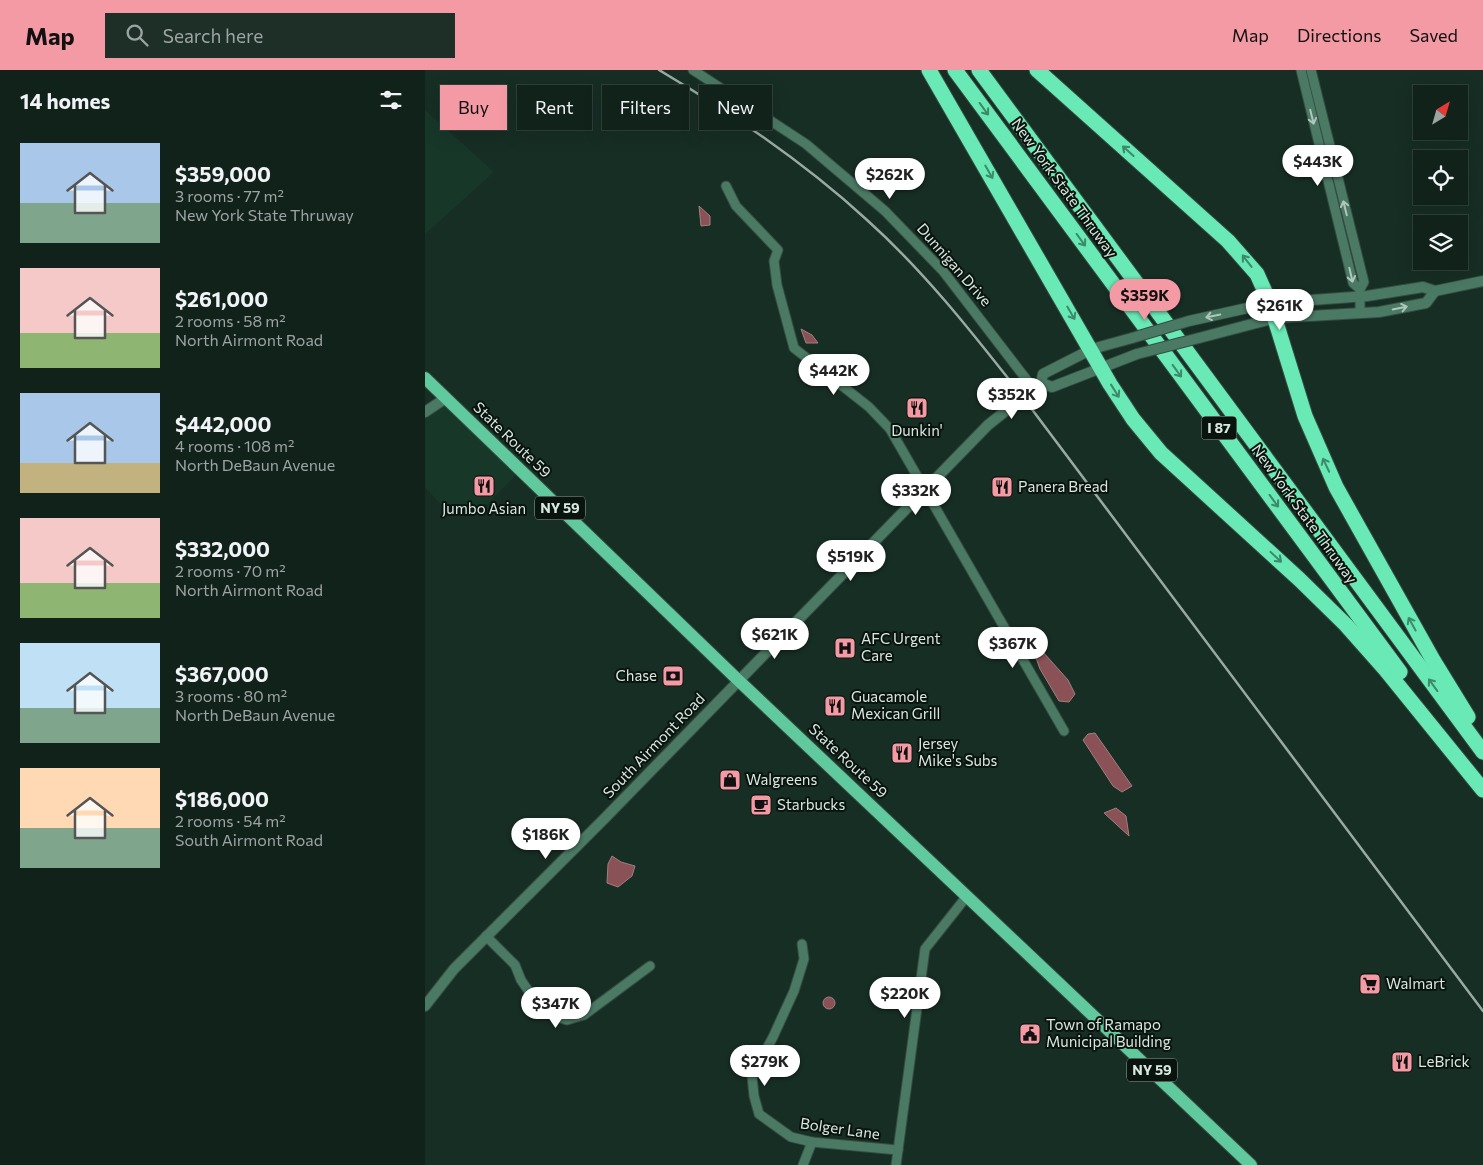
<!DOCTYPE html>
<meta charset="utf-8">
<style>
body{margin:0;font-family:Commissioner,sans-serif;background:#1e2f28;color:#f1f3f6;height:100vh;display:flex;flex-direction:column;font-size:19px;white-space:nowrap}
*{box-sizing:border-box;margin:0}
p{font-size:16px;color:#9ca4a3}
.icon{flex:none;width:28px;height:28px;fill:none;stroke:currentColor;stroke-width:2;stroke-linecap:round;stroke-linejoin:round}
.map{position:relative;flex:1;overflow:hidden}
.drawer{display:flex;flex-direction:column;background:#11221b;width:425px}
.drawer>*{flex:none}
.banner{position:absolute;left:15px;top:15px;width:475px;height:45px;display:flex;gap:10px}
.needle{width:32px;rotate:37deg}
.buttons{position:absolute;left:988px;top:15px;display:grid;gap:10px}
.buttons a{display:grid;place-items:center;width:55px;height:55px;border-radius:0px;background:#11221b;box-shadow:0 5px 20px #0002,0 0 0 1px #303f3a;font-size:25px}
.price{position:absolute;translate:-50% -42px;padding:0 11px;border-radius:18px;background:#fff;color:#222;font-size:16px;line-height:32px;filter:drop-shadow(0 1px 2px #0008)}
.price::after{content:'';position:absolute;left:50%;top:30px;width:15px;height:11px;margin-left:-8px;background:inherit;clip-path:polygon(0 0,100% 0,50% 100%)}
.price.current{background:#f49aa4;color:#111}
ul{padding:0;list-style:none}
li{display:flex;align-items:center;gap:15px;height:125px;padding:0 20px}
li span{display:grid;place-items:center;flex:none;width:140px;height:100px;border-radius:0px;color:#555}
li>.icon{margin-inline-start:auto}
span .icon{width:60px;height:60px;fill:#fffc;stroke-width:1}
li b{font-size:21px}
h2{display:flex;justify-content:space-between;align-items:center;height:60px;padding:0 20px;font-size:21px}
.tag{padding:0 18px;border-radius:0px;background:#11221b;box-shadow:0 5px 20px #0002,0 0 0 1px #303f3a;font-size:18px;line-height:45px}
.tag.current{background:#f49aa4;color:#111}
header{display:flex;align-items:center;gap:30px;box-sizing:border-box;height:70px;padding:0 25px;background:#f49aa4;color:#111}
header strong{font-size:24px}
nav{display:flex;gap:28px;margin-inline-start:auto;font-size:18px}
.search{width:350px;height:45px;background:#1e2f28;display:flex;align-items:center;gap:12px;box-sizing:border-box;padding:0 18px;border-radius:0px;color:#9ca4a3;font-size:19px}
main{display:flex;flex:1;min-height:0}
.map>svg:first-child{display:block}
</style>
<header>
<strong>Map</strong>
<div class="search"><svg class="icon" aria-label="search" viewBox="0 0 24 24"><circle cx="10" cy="10" r="6"/><path d="M15 15l6 6"/></svg>Search here</div>
<nav><a>Map</a><a>Directions</a><a>Saved</a></nav>
</header>
<main>
<section class="drawer">
<h2>14 homes<svg class="icon" aria-label="filters" viewBox="0 0 24 24"><path d="M4 7h16M4 17h16"/><circle cx="9" cy="7" r="2"/><circle cx="15" cy="17" r="2"/></svg></h2>
<ul>
<li><span style="background:linear-gradient(#a9c7e8 60%,#7fa58c 0)"><svg class="icon" aria-label="home" viewBox="0 0 24 24"><path d="M3 11l9-7 9 7M6 9v11h12V9"/></svg></span><div><b>$359,000</b><p>3 rooms · 77 m²</p><p>New York State Thruway</p></div></li>
<li><span style="background:linear-gradient(#f6c9c9 65%,#8fb573 0)"><svg class="icon" aria-label="home" viewBox="0 0 24 24"><path d="M3 11l9-7 9 7M6 9v11h12V9"/></svg></span><div><b>$261,000</b><p>2 rooms · 58 m²</p><p>North Airmont Road</p></div></li>
<li><span style="background:linear-gradient(#a9c7e8 70%,#c2b280 0)"><svg class="icon" aria-label="home" viewBox="0 0 24 24"><path d="M3 11l9-7 9 7M6 9v11h12V9"/></svg></span><div><b>$442,000</b><p>4 rooms · 108 m²</p><p>North DeBaun Avenue</p></div></li>
<li><span style="background:linear-gradient(#f6c9c9 65%,#8fb573 0)"><svg class="icon" aria-label="home" viewBox="0 0 24 24"><path d="M3 11l9-7 9 7M6 9v11h12V9"/></svg></span><div><b>$332,000</b><p>2 rooms · 70 m²</p><p>North Airmont Road</p></div></li>
<li><span style="background:linear-gradient(#bfe0f5 65%,#7fa58c 0)"><svg class="icon" aria-label="home" viewBox="0 0 24 24"><path d="M3 11l9-7 9 7M6 9v11h12V9"/></svg></span><div><b>$367,000</b><p>3 rooms · 80 m²</p><p>North DeBaun Avenue</p></div></li>
<li><span style="background:linear-gradient(#ffd9b3 60%,#7fa58c 0)"><svg class="icon" aria-label="home" viewBox="0 0 24 24"><path d="M3 11l9-7 9 7M6 9v11h12V9"/></svg></span><div><b>$186,000</b><p>2 rooms · 54 m²</p><p>South Airmont Road</p></div></li>
</ul>
</section>
<div class="map">
<svg width="1058" height="1095" viewBox="0 0 1058 1095">
<rect width="100%" height="100%" fill="#172e24"/>
<!-- built -->
<g fill="#173729">
<polygon points="0,40 69,102 0,164"/>
<polygon points="19,334 92,404 62,434 26,446 0,417 0,347"/>
</g>
<!-- water -->
<g fill="#8a5157" stroke="#a27e80">
<polygon points="274,136 285,146 285,155 276,156"/>
<polygon points="376,259 387,265 393,273 381,273"/>
<polygon points="618,582 643,610 650,624 644,632 634,631 615,599 610,585"/>
<polygon points="670,663 707,716 697,722 688,716 658,670 663,664"/>
<polygon points="691,738 701,746 704,766 679,743"/>
<polygon points="187,786 196,792 210,796 207,806 193,817 182,813 183,794"/>
<circle cx="404" cy="933" r="6"/>
</g>
<g fill="none" stroke-linecap="round" stroke-linejoin="round">
<!-- minor casing -->
<g stroke="#364c42" stroke-width="11">
<g id="minor">
<polyline points="268,0 381,74 460,141 518,201 608,318"/>
<polyline points="876,0 928,213 935,219"/>
<polyline points="886,0 939,212 935,219 935,242"/>
<polyline points="301,116 311,136 353,180 349,191 352,215 369,278 444,337 465,359 639,661"/>
<polyline points="61,866 90,895 96,910 111,932 132,947 142,950 159,945 225,896"/>
<polyline points="377,874 379,889 369,921 348,967 327,1006 329,1026 334,1044 366,1067 387,1072 473,1080"/>
<polyline points="378,1095 387,1072"/>
<polyline points="471,1095 500,879 542,826"/>
</g>
</g>
<!-- tertiary casing -->
<g stroke="#364c42" stroke-width="12">
<g id="tertiary">
<polyline points="764,251 845,233 942,226 998,217 1010,221 1058,211"/>
<polyline points="774,268 850,248 954,242 1001,233 1010,221"/>
<polyline points="616,313 627,317 712,284"/>
<polyline points="0,342 21,328"/>
<polyline points="0,936 29,899 179,749 563,355 616,313 618,304 667,279 707,268"/>
</g>
</g>
<!-- primary casing -->
<g stroke="#364c42" stroke-width="14">
<polyline id="primary" points="0,308 313,610 826,1095"/>
</g>
<!-- motorway casing -->
<g stroke="#364c42" stroke-width="17">
<g id="motorway">
<polyline points="504,0 685,314 708,349 736,383 874,509 921,555 960,599 1058,720"/>
<polyline points="530,0 975,602"/>
<polyline points="554,0 1058,682"/>
<polyline points="612,0 803,171 832,204 845,233 880,346 911,417 1008,590 1043,647"/>
</g>
</g>
<!-- minor -->
<use href="#minor" stroke="#4a7964" stroke-width="9"/>
<!-- tertiary -->
<use href="#tertiary" stroke="#4a7964" stroke-width="10"/>
<!-- primary -->
<use href="#primary" stroke="#61c99e" stroke-width="12"/>
<!-- motorway -->
<use href="#motorway" stroke="#68e9b5" stroke-width="15"/>
<!-- rail -->
<path stroke="#99aaa2" stroke-width="2.5" d="M234 0C308 44 379 92 442 150 501 203 549 265 597 326L1058 941"/>
<!-- tertiary-bridge casing -->
<g stroke="#364c42" stroke-width="12" stroke-linecap="butt">
<g id="tertiary-bridge">
<polyline points="707,268 764,251"/>
<polyline points="712,284 774,268"/>
</g>
</g>
<!-- tertiary-bridge -->
<use href="#tertiary-bridge" stroke="#4a7964" stroke-width="10"/>
</g>
<!-- one-way arrows -->
<defs><path id="oneway-shaft" d="M-6 0H5M1.5-3L5.5 0L1.5 3" fill="none" stroke-width="1.6" stroke-linecap="round" stroke-linejoin="round" transform="scale(1.25)"/></defs>
<g stroke="#3e896a">
<use href="#oneway-shaft" transform="translate(559 39) rotate(54)"/>
<use href="#oneway-shaft" transform="translate(703 81) rotate(-138)"/>
<use href="#oneway-shaft" transform="translate(564 102) rotate(60)"/>
<use href="#oneway-shaft" transform="translate(656 170) rotate(54)"/>
<use href="#oneway-shaft" transform="translate(822 191) rotate(-128)"/>
<use href="#oneway-shaft" transform="translate(646 243) rotate(60)"/>
<use href="#oneway-shaft" transform="translate(752 301) rotate(54)"/>
<use href="#oneway-shaft" transform="translate(690 321) rotate(58)"/>
<use href="#oneway-shaft" transform="translate(901 395) rotate(-115)"/>
<use href="#oneway-shaft" transform="translate(849 431) rotate(54)"/>
<use href="#oneway-shaft" transform="translate(851 487) rotate(43)"/>
<use href="#oneway-shaft" transform="translate(987 554) rotate(-119)"/>
<use href="#oneway-shaft" transform="translate(1008 615) rotate(-126)"/>
</g>
<g stroke="#aec6bb">
<use href="#oneway-shaft" transform="translate(887 47) rotate(76)"/>
<use href="#oneway-shaft" transform="translate(920 138) rotate(-104)"/>
<use href="#oneway-shaft" transform="translate(926 205) rotate(77)"/>
<use href="#oneway-shaft" transform="translate(975 238) rotate(-11)"/>
<use href="#oneway-shaft" transform="translate(788 246) rotate(168)"/>
</g>
<!-- icons -->
<defs>
<g id="restaurant-square" transform="scale(1.125)"><rect x="-9" y="-9" width="18" height="18" rx="4" fill="#f49aa4" stroke="#0a140f"/><path d="M-5-6h1v4h1v-4h1v4h1v-4h1v5L-1.5 .5V6h-2V.5L-5-1ZM5-6V6H3V1.5H1.5Q1.5-4 5-6Z" fill="#111"/></g>
<g id="hospital-square" transform="scale(1.125)"><rect x="-9" y="-9" width="18" height="18" rx="4" fill="#f49aa4" stroke="#0a140f"/><path d="M-5-5h3v3.5h4V-5h3V5h-3V1.5h-4V5h-3Z" fill="#111"/></g>
<g id="bank-square" transform="scale(1.125)"><rect x="-9" y="-9" width="18" height="18" rx="4" fill="#f49aa4" stroke="#0a140f"/><path d="M-6-4H6V4H-6ZM0-2.3a2.3 2.3 0 1 0 0 4.6a2.3 2.3 0 1 0 0-4.6Z" fill="#111"/></g>
<g id="shop-square" transform="scale(1.125)"><rect x="-9" y="-9" width="18" height="18" rx="4" fill="#f49aa4" stroke="#0a140f"/><path d="M-5-2.5h2.3a2.7 3.5 0 0 1 5.4 0H5L5.5 6h-11ZM-1.5-2.5h3a1.5 2.3 0 0 0-3 0Z" fill="#111"/></g>
<g id="cafe-square" transform="scale(1.125)"><rect x="-9" y="-9" width="18" height="18" rx="4" fill="#f49aa4" stroke="#0a140f"/><path d="M-5.5-4.5H6V0H3Q3 3.5 0 3.5H-2.5Q-5.5 3.5-5.5 0ZM3-3.2v2h1.7v-2ZM-6 4.5H4V6H-6Z" fill="#111"/></g>
<g id="supermarket-square" transform="scale(1.125)"><rect x="-9" y="-9" width="18" height="18" rx="4" fill="#f49aa4" stroke="#0a140f"/><path d="M-6-5.5h2.5l.6 2H6L4.5 2H-2.5L-4.4-4H-6ZM-1.5 3.2a1.3 1.3 0 1 0 .1 0ZM3 3.2a1.3 1.3 0 1 0 .1 0Z" fill="#111"/></g>
<g id="civic-square" transform="scale(1.125)"><rect x="-9" y="-9" width="18" height="18" rx="4" fill="#f49aa4" stroke="#0a140f"/><path d="M-.6-6.5H3V-4.5H.6V-3L4-1V1h2V6H-6V1h2V-1L-.6-3ZM-1.2 2.5V6h2.4V2.5Z" fill="#111"/></g>
</defs>
<g fill-rule="evenodd">
<use href="#restaurant-square" x="492" y="338"/>
<use href="#restaurant-square" x="59" y="416"/>
<use href="#restaurant-square" x="577" y="417"/>
<use href="#hospital-square" x="420" y="578"/>
<use href="#bank-square" x="248" y="606"/>
<use href="#restaurant-square" x="410" y="636"/>
<use href="#restaurant-square" x="477" y="683"/>
<use href="#shop-square" x="305" y="710"/>
<use href="#cafe-square" x="336" y="735"/>
<use href="#supermarket-square" x="945" y="914"/>
<use href="#civic-square" x="605" y="964"/>
<use href="#restaurant-square" x="977" y="992"/>
</g>
<g text-anchor="middle" stroke-width="4" stroke-linejoin="round" paint-order="stroke">
<!-- shield labels -->
<g fill="#0a140f" stroke="#9ba8a1" stroke-width="1">
<rect x="776.5" y="346.5" width="35" height="23" rx="4"/>
<rect x="110" y="426.5" width="50" height="23" rx="4"/>
<rect x="702" y="988.5" width="50" height="23" rx="4"/>
</g>
<g font-size="14" font-weight="bold" fill="#d9e7e0">
<text x="794" y="363">I 87</text>
<text x="135" y="443">NY 59</text>
<text x="727" y="1005">NY 59</text>
</g>
<!-- street labels -->
<g font-size="15" fill="#d9e7e0" stroke="#0a140f">
<text transform="translate(639 118) rotate(54)" y="5">New York State Thruway</text>
<text transform="translate(529 195) rotate(49)" y="5">Dunnigan Drive</text>
<text transform="translate(87 370) rotate(44)" y="5">State Route 59</text>
<text transform="translate(879 444) rotate(54)" y="5">New York State Thruway</text>
<text transform="translate(229 676) rotate(-46)" y="5">South Airmont Road</text>
<text transform="translate(423 691) rotate(43)" y="5">State Route 59</text>
<text transform="translate(415 1059) rotate(8)" y="5">Bolger Lane</text>
</g>
<!-- poi labels -->
<g font-size="15" fill="#d9e7e0" stroke="#0a140f" text-anchor="start">
<text x="492" y="366" text-anchor="middle">Dunkin'</text>
<text x="593" y="422">Panera Bread</text>
<text x="59" y="444" text-anchor="middle">Jumbo Asian</text>
<text x="436" y="574">AFC Urgent<tspan x="436" dy="17">Care</tspan></text>
<text x="232" y="611" text-anchor="end">Chase</text>
<text x="426" y="632">Guacamole<tspan x="426" dy="17">Mexican Grill</tspan></text>
<text x="493" y="679">Jersey<tspan x="493" dy="17">Mike's Subs</tspan></text>
<text x="321" y="715">Walgreens</text>
<text x="352" y="740">Starbucks</text>
<text x="961" y="919">Walmart</text>
<text x="621" y="960">Town of Ramapo<tspan x="621" dy="17">Municipal Building</tspan></text>
<text x="993" y="997">LeBrick</text>
</g>
</g>
</svg>
<div class="buttons">
<a><svg class="needle" viewBox="-14 -14 28 28"><path d="M0-13l5 13h-10z" fill="#e53935"/><path d="M0 13l5-13h-10z" fill="#9ca4a3"/></svg></a>
<a><svg class="icon" aria-label="locate" viewBox="0 0 24 24"><circle cx="12" cy="12" r="6"/><path d="M12 2v4M12 18v4M2 12h4M18 12h4"/></svg></a>
<a><svg class="icon" aria-label="layers" viewBox="0 0 24 24"><path d="M12 4l9 5-9 5-9-5zM3 14l9 5 9-5"/></svg></a>
</div>
<b class="price" style="left:893px;top:117px">$443K</b>
<b class="price" style="left:465px;top:130px">$262K</b>
<b class="price current" style="left:720px;top:251px">$359K</b>
<b class="price" style="left:855px;top:261px">$261K</b>
<b class="price" style="left:409px;top:326px">$442K</b>
<b class="price" style="left:587px;top:350px">$352K</b>
<b class="price" style="left:491px;top:446px">$332K</b>
<b class="price" style="left:426px;top:512px">$519K</b>
<b class="price" style="left:350px;top:590px">$621K</b>
<b class="price" style="left:588px;top:599px">$367K</b>
<b class="price" style="left:121px;top:790px">$186K</b>
<b class="price" style="left:480px;top:949px">$220K</b>
<b class="price" style="left:131px;top:959px">$347K</b>
<b class="price" style="left:340px;top:1017px">$279K</b>
<div class="banner">
<a class="tag current">Buy</a>
<a class="tag">Rent</a>
<a class="tag">Filters</a>
<a class="tag">New</a>
</div>
</div>
</main>
